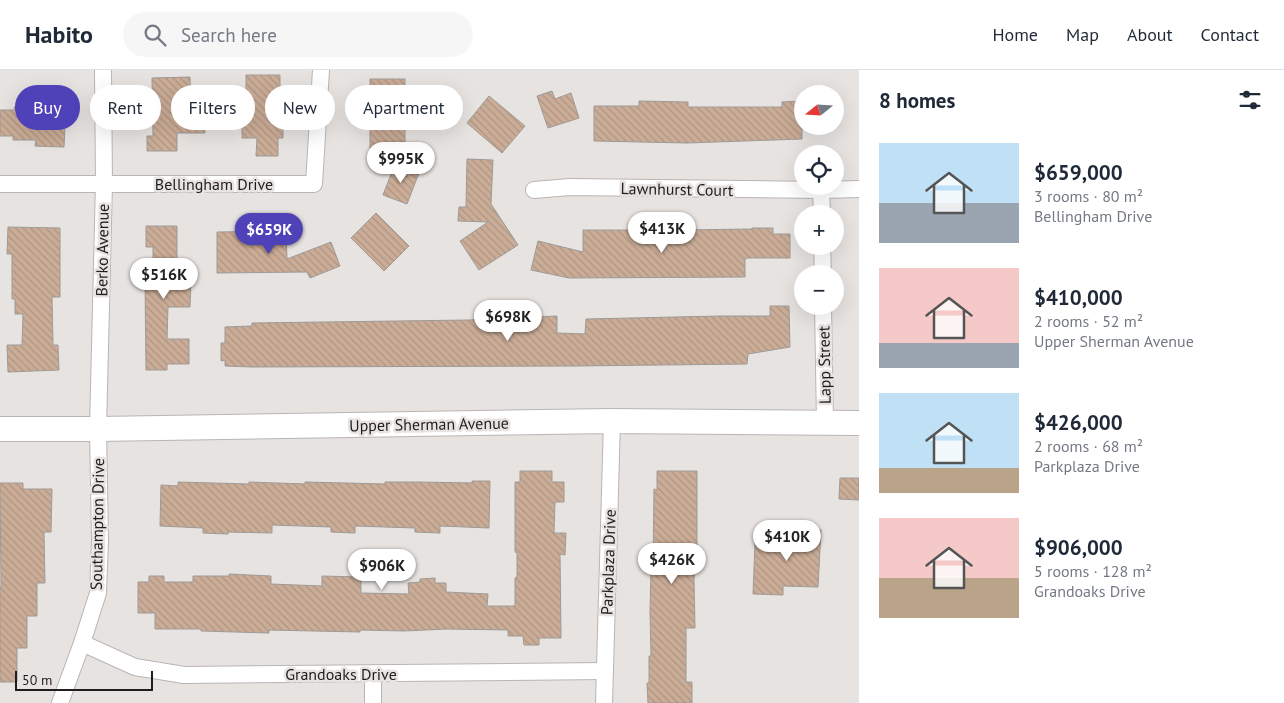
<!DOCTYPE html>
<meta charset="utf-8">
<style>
body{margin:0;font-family:"PT Sans",sans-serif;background:#f6f6f7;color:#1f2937;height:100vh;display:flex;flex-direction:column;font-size:19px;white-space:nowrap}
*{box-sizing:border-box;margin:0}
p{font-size:16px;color:#747a83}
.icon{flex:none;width:28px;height:28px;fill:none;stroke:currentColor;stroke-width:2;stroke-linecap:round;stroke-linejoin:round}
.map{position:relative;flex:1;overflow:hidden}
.details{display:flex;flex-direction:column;background:#fff;width:425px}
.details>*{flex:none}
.banner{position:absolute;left:15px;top:15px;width:475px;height:45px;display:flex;gap:10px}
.needle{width:32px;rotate:252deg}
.buttons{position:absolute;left:794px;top:15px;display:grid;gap:10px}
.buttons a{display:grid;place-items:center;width:50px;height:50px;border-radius:50%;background:#fff;box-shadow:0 5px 20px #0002;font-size:25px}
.scale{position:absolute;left:15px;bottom:12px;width:138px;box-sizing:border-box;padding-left:5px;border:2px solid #1f1d1d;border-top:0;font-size:14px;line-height:18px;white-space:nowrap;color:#1f1d1d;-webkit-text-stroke:4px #e7e3e1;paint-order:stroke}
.price{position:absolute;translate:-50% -42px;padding:0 11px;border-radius:18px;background:#fff;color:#222;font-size:16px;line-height:32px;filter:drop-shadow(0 1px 2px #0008)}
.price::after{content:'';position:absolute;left:50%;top:30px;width:15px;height:11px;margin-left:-8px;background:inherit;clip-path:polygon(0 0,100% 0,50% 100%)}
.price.active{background:#4f41b8;color:#fff}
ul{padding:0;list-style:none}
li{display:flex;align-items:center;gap:15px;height:125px;padding:0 20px}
li span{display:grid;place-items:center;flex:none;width:140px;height:100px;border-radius:0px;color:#555}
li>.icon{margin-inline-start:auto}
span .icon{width:60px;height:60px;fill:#fffc;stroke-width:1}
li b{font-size:21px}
h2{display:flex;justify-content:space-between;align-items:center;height:60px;padding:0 20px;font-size:21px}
.chip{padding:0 18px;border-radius:22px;background:#fff;box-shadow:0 5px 20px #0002;font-size:18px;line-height:45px}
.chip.active{background:#4f41b8;color:#fff}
header{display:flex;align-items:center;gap:30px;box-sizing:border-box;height:70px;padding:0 25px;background:#fff;border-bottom:1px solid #e0e1e3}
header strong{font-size:24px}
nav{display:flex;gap:28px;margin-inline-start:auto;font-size:18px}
.search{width:350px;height:45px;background:#f6f6f7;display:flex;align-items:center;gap:12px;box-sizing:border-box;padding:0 18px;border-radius:28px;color:#747a83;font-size:19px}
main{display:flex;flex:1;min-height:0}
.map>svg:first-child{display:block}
</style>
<header>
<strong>Habito</strong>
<div class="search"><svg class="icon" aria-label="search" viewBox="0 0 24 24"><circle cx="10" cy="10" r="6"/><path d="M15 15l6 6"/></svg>Search here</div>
<nav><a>Home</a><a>Map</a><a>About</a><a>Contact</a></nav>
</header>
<main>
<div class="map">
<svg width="859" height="633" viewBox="0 0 859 633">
<defs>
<pattern id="building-back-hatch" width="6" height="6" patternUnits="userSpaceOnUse" patternTransform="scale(1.25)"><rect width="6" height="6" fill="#cbad97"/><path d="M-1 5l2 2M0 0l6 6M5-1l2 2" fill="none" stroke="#ae9482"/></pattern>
</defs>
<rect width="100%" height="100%" fill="#e7e3e1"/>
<!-- building -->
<g fill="url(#building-back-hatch)" stroke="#9d9a98">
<polygon points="246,5 280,5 280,47 283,47 283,68 278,68 278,86 256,86 257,68 242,68 242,46 246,46"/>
<polygon points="190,7 191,37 204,37 205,63 177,63 177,81 147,81 147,66 153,66 152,8"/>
<rect x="370" y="9" width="35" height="69"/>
<polygon points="552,21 555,29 571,23 579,48 548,58 537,26"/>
<polygon points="489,26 525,56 502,83 467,53"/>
<polygon points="639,31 688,32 688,37 782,37 782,32 802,31 802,69 687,73 594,71 594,36 639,36"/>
<polygon points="37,32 66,34 64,77 35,76 36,70 13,70 13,66 0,66 0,40 15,40 14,37 37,38"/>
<polygon points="467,89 493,90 491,134 518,175 479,200 460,171 488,152 458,151 459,137 466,137"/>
<polygon points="395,94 419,103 407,134 383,125"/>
<polygon points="376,143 409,176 384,201 351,168"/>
<polygon points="146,156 177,156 177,210 191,210 190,237 168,237 167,269 189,269 189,294 167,294 167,300 146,300 145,210 153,210 153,177 146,177"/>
<polygon points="8,157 60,158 60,227 52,227 53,275 58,275 59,300 8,302 7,275 22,275 23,244 15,244 15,229 12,229 12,184 7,184"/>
<polygon points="752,158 773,158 773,164 790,164 790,188 747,188 745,189 745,207 569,208 531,200 538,171 583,182 583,160 680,160 752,159"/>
<polygon points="286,161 287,189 331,172 340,196 310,208 307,202 217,203 217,162"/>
<polygon points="770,236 789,236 790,277 748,284 747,294 575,296 252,297 225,296 225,290 221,291 221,273 225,273 225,257 252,256 252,253 469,250 557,246 557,263 585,264 586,249 720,246 770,246"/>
<polygon points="520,401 552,401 552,412 564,412 564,432 555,432 554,463 566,463 565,485 560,484 561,568 539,568 539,575 524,575 523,566 508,566 508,560 447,559 404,561 360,560 360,562 269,560 269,563 201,561 201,559 155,559 155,543 138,543 138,512 149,512 149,506 164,506 164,512 193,512 193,506 229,506 229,504 271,506 271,514 322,516 322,506 361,507 361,523 409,524 408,513 420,512 420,509 435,508 435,513 446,513 446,522 488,524 487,536 515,536 515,508 517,507 517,483 515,482 515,412 520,412"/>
<polygon points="657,401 697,401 697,475 695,475 694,510 695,558 686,558 686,612 692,612 692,633 648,633 647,613 649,613 649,586 651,586 650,541 651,499 653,499 654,419 657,420"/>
<polygon points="840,408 859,408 859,430 839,429"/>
<polygon points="472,411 490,411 489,458 440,456 440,463 415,462 415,458 355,456 355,463 331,462 331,457 272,455 272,463 228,462 228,464 203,463 203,458 160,456 161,415 178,416 178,412 249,414 249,412 305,414 305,412 385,414 385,412 417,412 472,413"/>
<polygon points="0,413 23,413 23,419 52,419 51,462 44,462 45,513 37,513 37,546 27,546 27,578 17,578 17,612 0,612 0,517 1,517"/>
<polygon points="779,458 821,460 818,517 783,516 783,525 753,524 755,472 779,473"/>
</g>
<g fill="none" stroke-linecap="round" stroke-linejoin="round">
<!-- minor casing -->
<g stroke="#b9b5b4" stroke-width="18">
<g id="minor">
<polyline points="0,114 314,114 321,0"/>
<polyline points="534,120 570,117 821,120 859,119"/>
<polyline points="821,120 822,144"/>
<polyline points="822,176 823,204"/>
<polyline points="823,236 825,353"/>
<polyline points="82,573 135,597 184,605 605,601"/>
<polyline points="60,633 82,573 98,523 100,470 98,359 104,113 103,0"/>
<polyline points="373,633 373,604"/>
<polyline points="604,633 612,351"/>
</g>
</g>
<!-- secondary casing -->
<g stroke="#b9b5b4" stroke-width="26">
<polyline id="secondary" points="0,359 98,359 612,351 859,353"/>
</g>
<!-- minor -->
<use href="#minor" stroke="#fff" stroke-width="16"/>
<!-- secondary -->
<use href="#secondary" stroke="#fff" stroke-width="24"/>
</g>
<g text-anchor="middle" stroke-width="5" stroke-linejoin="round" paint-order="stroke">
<!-- street labels -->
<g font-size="16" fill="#1f1d1d" stroke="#e7e3e1">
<text x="214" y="120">Bellingham Drive</text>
<text transform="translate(677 119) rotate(1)" y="6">Lawnhurst Court</text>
<text transform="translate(102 180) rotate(-89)" y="6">Berko Avenue</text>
<text transform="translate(824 295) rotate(-91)" y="6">Lapp Street</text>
<text transform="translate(429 354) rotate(-1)" y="6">Upper Sherman Avenue</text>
<text transform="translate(97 454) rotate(-89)" y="6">Southampton Drive</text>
<text transform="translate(608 492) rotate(-88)" y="6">Parkplaza Drive</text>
<text x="341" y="610">Grandoaks Drive</text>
</g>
</g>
</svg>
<div class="buttons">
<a><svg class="needle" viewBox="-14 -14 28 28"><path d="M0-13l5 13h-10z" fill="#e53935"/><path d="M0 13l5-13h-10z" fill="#747a83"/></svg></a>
<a><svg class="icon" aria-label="locate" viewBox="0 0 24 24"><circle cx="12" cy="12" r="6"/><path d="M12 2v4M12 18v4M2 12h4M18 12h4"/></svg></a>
<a>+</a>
<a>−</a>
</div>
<div class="scale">50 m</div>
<b class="price" style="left:401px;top:114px">$995K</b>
<b class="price" style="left:662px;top:184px">$413K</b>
<b class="price active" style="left:269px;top:185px">$659K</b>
<b class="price" style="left:164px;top:230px">$516K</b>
<b class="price" style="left:508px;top:272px">$698K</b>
<b class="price" style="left:787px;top:492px">$410K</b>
<b class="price" style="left:672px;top:515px">$426K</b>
<b class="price" style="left:382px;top:521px">$906K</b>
<div class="banner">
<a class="chip active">Buy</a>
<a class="chip">Rent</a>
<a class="chip">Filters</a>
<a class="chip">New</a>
<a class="chip">Apartment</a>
</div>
</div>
<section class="details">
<h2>8 homes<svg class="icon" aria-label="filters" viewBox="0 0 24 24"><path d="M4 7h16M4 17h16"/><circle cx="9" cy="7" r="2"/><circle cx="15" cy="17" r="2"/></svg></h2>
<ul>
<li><span style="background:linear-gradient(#bfe0f5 60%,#9aa5b1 0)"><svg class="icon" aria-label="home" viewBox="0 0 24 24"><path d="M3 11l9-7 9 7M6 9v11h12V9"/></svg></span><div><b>$659,000</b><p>3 rooms · 80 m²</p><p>Bellingham Drive</p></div></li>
<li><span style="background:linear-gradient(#f6c9c9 75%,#9aa5b1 0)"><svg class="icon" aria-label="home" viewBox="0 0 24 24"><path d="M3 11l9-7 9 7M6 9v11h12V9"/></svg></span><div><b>$410,000</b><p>2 rooms · 52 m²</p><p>Upper Sherman Avenue</p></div></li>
<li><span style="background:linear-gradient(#bfe0f5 75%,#b9a48a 0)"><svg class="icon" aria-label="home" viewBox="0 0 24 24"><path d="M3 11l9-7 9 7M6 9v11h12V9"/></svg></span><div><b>$426,000</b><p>2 rooms · 68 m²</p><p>Parkplaza Drive</p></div></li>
<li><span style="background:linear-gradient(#f6c9c9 60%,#b9a48a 0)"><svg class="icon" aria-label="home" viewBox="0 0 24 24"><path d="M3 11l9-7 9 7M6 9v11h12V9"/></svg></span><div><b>$906,000</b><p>5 rooms · 128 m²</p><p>Grandoaks Drive</p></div></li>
</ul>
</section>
</main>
